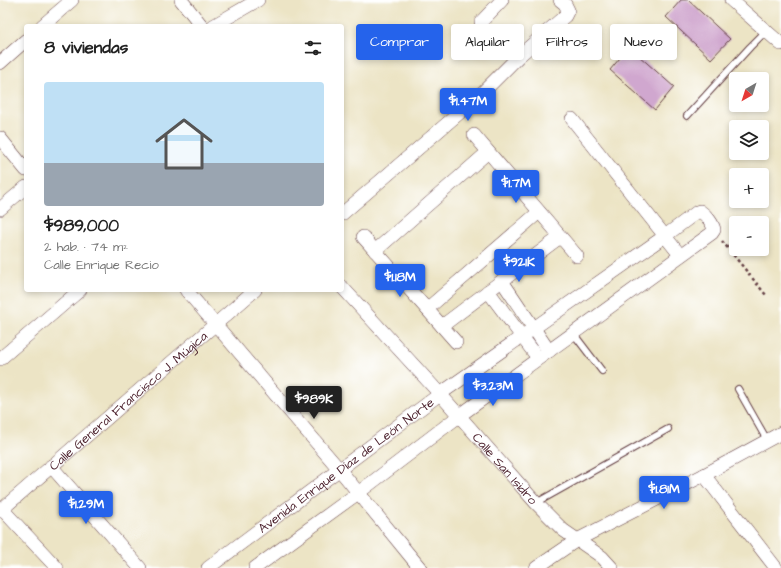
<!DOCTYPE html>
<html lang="es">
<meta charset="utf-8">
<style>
body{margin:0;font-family:"Architects Daughter",sans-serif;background:#f6f6f6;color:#222;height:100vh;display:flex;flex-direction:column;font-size:15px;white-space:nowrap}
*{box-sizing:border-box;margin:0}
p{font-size:13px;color:#767676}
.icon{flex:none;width:22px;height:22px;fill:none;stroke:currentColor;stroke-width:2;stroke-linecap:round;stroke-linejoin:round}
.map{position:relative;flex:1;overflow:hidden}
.drawer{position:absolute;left:24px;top:24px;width:320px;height:268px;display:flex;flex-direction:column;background:#fff;border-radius:4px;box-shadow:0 2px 6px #0003}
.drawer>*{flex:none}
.guide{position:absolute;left:356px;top:24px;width:365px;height:36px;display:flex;gap:8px}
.needle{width:26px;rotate:219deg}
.buttons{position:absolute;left:729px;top:72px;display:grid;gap:8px}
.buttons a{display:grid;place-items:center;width:40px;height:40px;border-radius:4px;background:#fff;box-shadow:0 2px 6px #0003;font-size:20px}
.price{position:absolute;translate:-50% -34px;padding:0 9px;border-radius:4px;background:#2563eb;color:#fff;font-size:13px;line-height:26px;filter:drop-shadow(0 1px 2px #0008)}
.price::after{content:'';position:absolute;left:50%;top:24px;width:12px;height:9px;margin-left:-6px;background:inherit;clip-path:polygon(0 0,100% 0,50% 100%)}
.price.on{background:#222;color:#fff}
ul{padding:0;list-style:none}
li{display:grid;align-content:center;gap:8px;height:212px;padding:0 20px}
li span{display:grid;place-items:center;height:124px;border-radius:4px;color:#555}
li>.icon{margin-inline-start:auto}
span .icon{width:72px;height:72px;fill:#fffc;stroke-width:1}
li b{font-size:17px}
h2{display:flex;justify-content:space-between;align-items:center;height:48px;padding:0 20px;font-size:17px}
.tag{padding:0 14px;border-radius:4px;background:#fff;box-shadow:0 2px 6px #0003;font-size:14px;line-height:36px}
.tag.on{background:#2563eb;color:#fff}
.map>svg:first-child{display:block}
</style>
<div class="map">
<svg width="781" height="568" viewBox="0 0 781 568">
<rect width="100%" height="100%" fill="#fff"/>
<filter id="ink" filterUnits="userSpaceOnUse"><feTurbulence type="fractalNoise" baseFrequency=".025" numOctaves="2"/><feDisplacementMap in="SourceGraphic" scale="8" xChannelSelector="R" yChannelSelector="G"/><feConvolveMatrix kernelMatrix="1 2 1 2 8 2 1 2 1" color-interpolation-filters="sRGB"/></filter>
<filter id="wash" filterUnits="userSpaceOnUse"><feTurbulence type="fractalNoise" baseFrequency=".012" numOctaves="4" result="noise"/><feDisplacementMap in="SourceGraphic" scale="16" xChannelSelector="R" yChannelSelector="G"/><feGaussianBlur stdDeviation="0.9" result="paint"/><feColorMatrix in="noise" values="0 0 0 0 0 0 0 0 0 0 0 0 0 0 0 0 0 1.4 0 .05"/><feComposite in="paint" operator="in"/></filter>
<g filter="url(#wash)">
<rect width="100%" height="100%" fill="#ece4c5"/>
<g id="blocks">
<!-- building -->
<g fill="#d0a7cf">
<polygon points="681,0 688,0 730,39 711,59 666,17"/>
<polygon points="629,47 674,87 655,110 610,70"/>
</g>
</g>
</g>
<g filter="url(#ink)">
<use href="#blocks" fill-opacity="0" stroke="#623d42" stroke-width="1"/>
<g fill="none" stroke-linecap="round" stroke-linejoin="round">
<!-- service casing -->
<g stroke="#623d42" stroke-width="8">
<g id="service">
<polyline points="687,116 750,47 766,31"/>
<polyline points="573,333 602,371"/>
<polyline points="738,389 767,440"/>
<polyline points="536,503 668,429"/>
</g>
</g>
<!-- minor casing -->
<g stroke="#623d42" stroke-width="14">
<g id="minor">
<polyline points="181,0 202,26"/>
<polyline points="731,0 781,44"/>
<polyline points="481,22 502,0"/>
<polyline points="42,26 72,0"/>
<polyline points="213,26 258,0"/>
<polyline points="0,63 26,40"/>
<polyline points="572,119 680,255"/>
<polyline points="474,135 577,256"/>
<polyline points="0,138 26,170"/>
<polyline points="0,209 26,187"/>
<polyline points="342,214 479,96 519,56 565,16 568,10 565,4 560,0"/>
<polyline points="363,237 456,342"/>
<polyline points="375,251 488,152"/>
<polyline points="502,281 549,351"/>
<path id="s1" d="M342 287 440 394 536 503 563 530 602 557 612 568"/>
<polyline points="186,290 339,469 420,568"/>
<polyline points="488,291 538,358"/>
<polyline points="427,309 539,212"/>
<polyline points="442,326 560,237"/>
<polyline points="0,359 80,290"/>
<polyline points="51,466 140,568"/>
<polyline points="704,475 776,568"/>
<polyline points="2,509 57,568"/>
<path id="s2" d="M0 511 255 290"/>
<path id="s3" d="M208 568 440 394 665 236 697 212 700 211C706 215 713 223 714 230L712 233 459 416 358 493 255 568"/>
<polyline points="536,568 577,540 704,475 781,433"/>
</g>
</g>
<!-- path -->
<polyline stroke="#623d42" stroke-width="2.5" stroke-dasharray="3 3" stroke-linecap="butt" points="722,241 766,295"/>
<!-- service -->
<use href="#service" stroke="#fff" stroke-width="6"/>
<!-- minor -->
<use href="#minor" stroke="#fff" stroke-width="13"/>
</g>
</g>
<g text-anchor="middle" stroke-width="3" stroke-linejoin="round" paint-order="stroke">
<!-- street labels -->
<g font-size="13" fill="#4a1f2b" stroke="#fff">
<text dy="5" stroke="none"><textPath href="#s2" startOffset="169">Calle General Francisco J. Múgica</textPath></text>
<text dy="5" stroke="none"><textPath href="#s3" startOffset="172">Avenida Enrique Díaz de León Norte</textPath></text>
<text dy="5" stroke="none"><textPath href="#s1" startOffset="244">Calle San Isidro</textPath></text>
</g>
</g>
</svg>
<div class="buttons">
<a><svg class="needle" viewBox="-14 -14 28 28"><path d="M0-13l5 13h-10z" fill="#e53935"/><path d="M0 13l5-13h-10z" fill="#767676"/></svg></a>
<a><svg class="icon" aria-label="layers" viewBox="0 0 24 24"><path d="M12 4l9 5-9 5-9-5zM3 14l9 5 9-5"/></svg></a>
<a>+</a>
<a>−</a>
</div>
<b class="price" style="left:468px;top:122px">$1.47M</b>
<b class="price" style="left:516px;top:204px">$1.7M</b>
<b class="price" style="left:519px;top:283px">$921K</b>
<b class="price" style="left:400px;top:298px">$1.18M</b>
<b class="price" style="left:493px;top:407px">$3.23M</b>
<b class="price on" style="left:314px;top:420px">$989K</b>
<b class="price" style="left:664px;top:510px">$1.81M</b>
<b class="price" style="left:86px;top:525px">$1.29M</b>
<div class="guide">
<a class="tag on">Comprar</a>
<a class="tag">Alquilar</a>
<a class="tag">Filtros</a>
<a class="tag">Nuevo</a>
</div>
<section class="drawer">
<h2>8 viviendas<svg class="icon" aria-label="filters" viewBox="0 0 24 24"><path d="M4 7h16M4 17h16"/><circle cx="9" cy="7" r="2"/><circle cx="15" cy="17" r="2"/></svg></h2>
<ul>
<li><span style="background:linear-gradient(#bfe0f5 65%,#9aa5b1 0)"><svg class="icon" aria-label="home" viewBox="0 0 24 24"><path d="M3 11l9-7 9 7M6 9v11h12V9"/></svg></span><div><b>$989,000</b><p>2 hab. · 74 m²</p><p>Calle Enrique Recio</p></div></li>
</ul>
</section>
</div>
